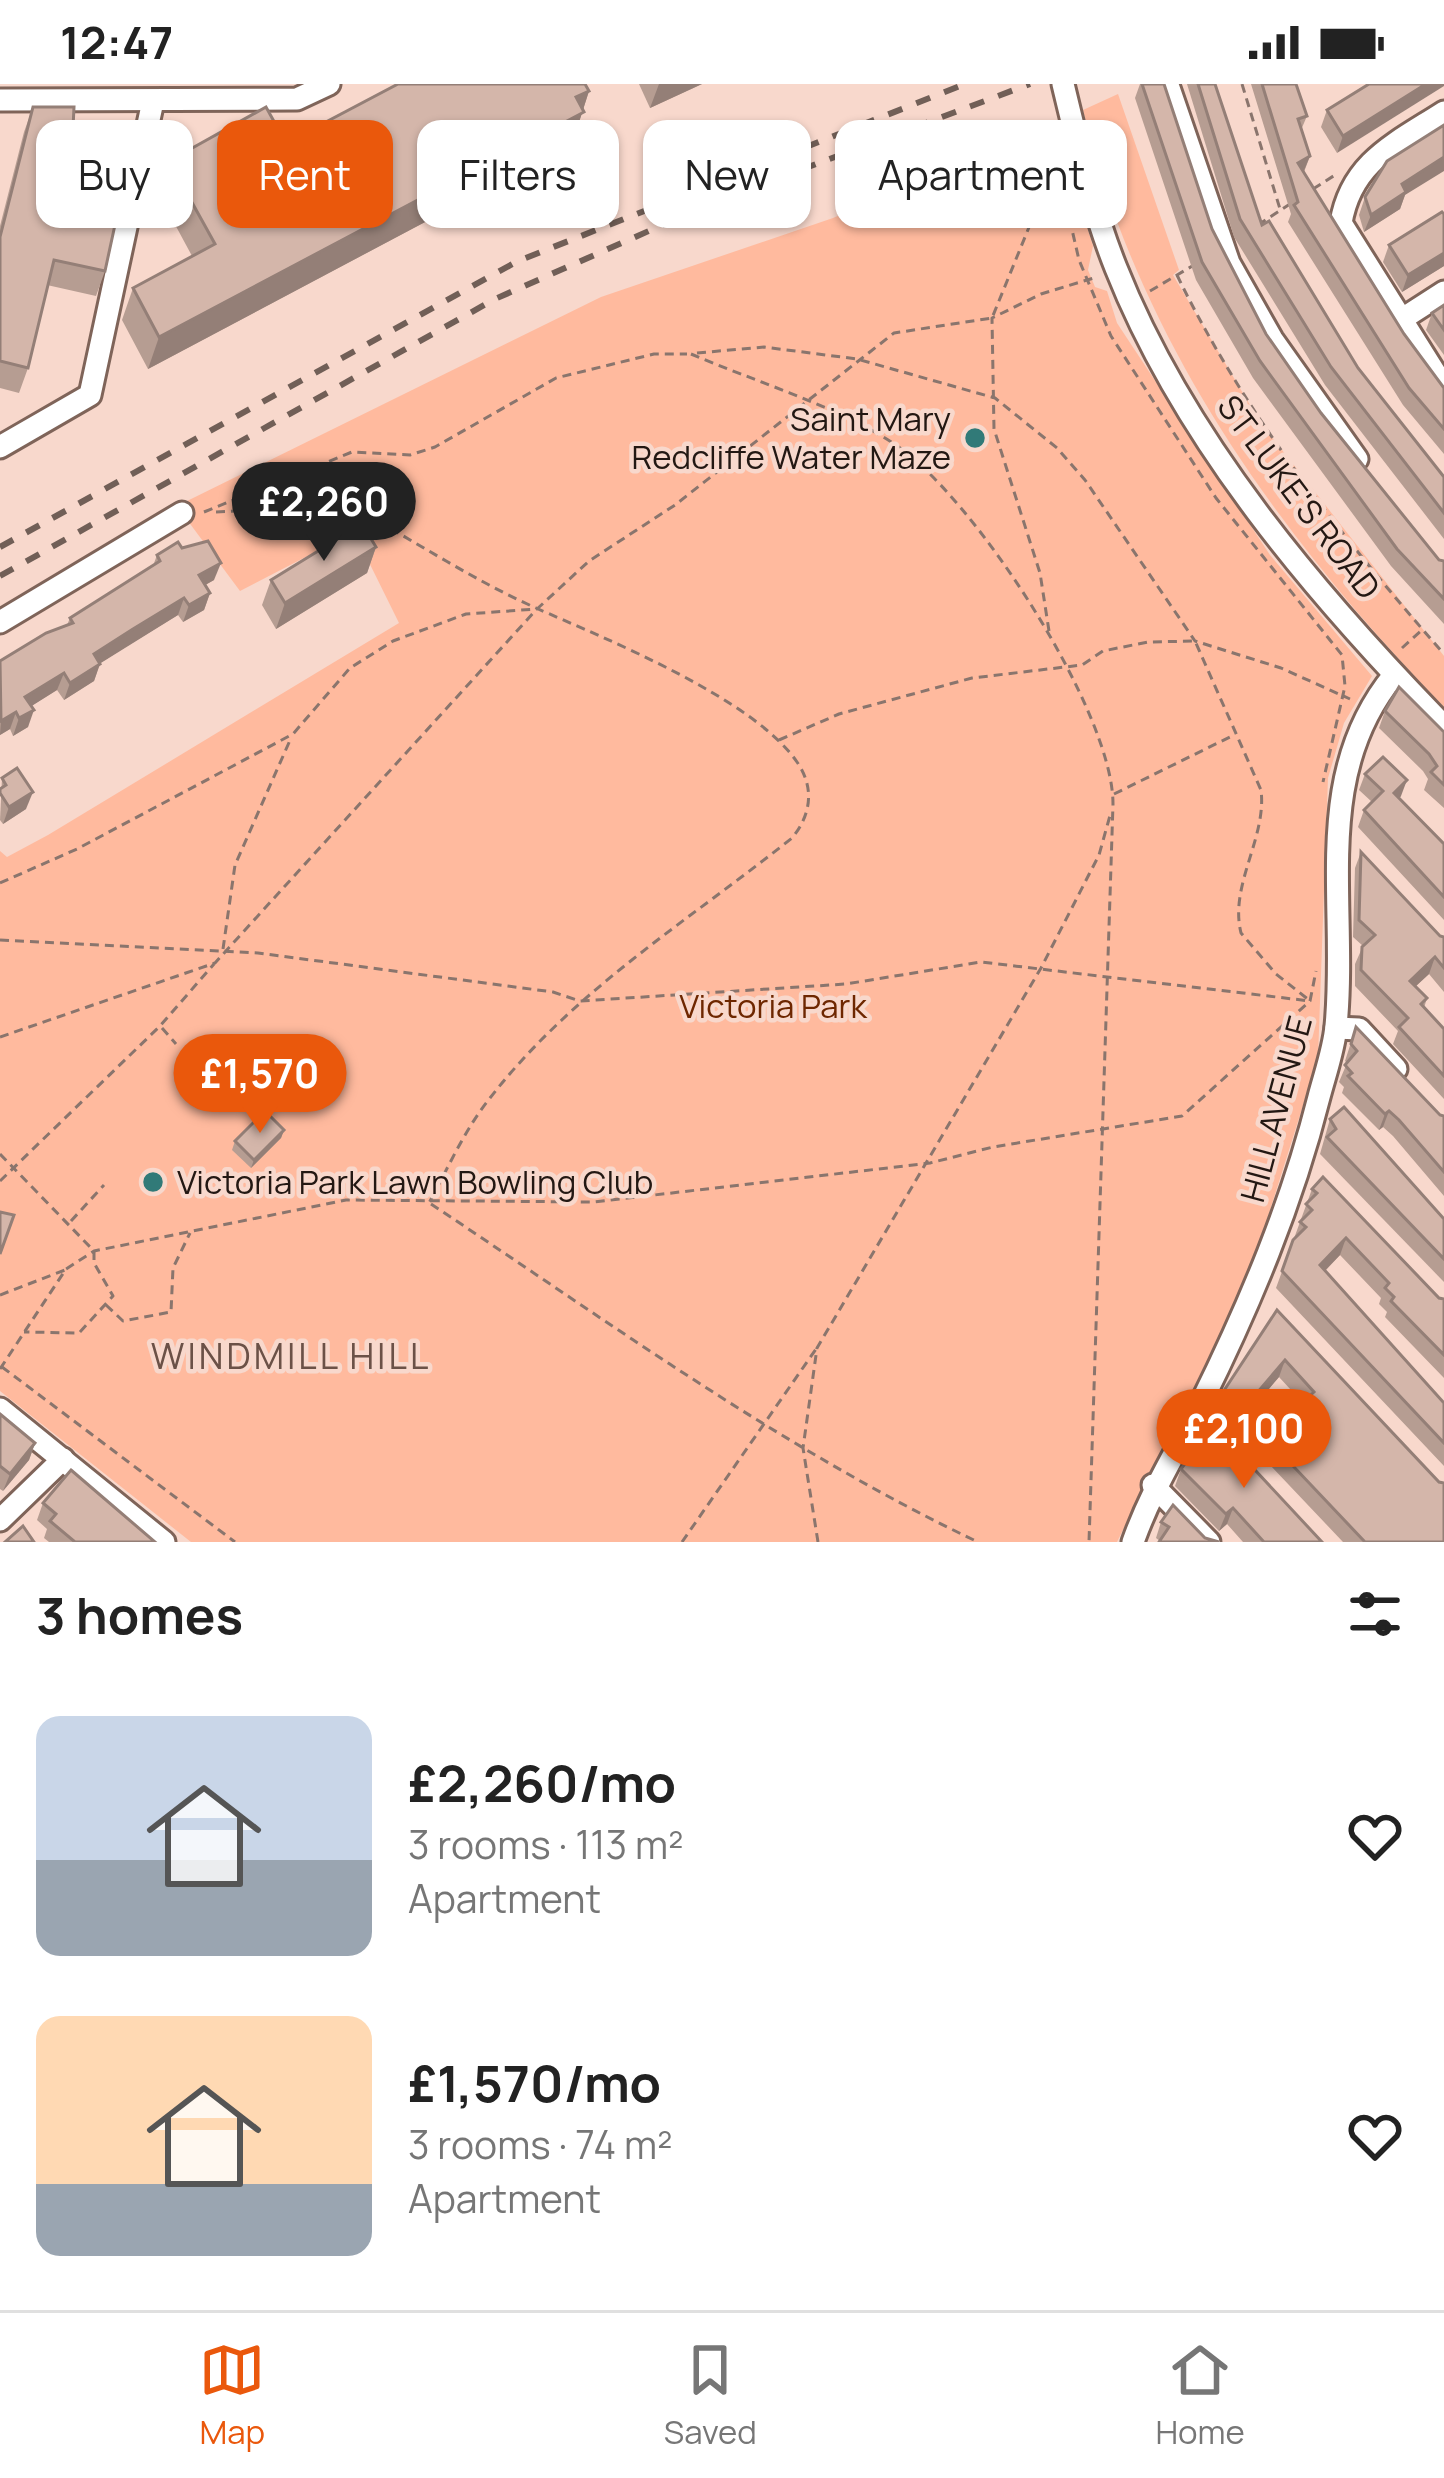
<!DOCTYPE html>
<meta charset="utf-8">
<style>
body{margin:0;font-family:Manrope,sans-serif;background:#f6f6f6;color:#222;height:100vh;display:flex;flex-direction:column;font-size:45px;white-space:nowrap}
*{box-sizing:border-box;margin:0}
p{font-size:39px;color:#767676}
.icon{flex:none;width:66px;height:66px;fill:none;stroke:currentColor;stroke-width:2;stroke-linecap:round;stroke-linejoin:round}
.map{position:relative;height:1458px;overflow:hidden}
.details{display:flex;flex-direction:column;background:#fff;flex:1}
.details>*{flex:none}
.top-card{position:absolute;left:36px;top:36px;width:1374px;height:108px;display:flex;gap:24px}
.price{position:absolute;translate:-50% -102px;padding:0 27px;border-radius:42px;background:#ea580c;color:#fff;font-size:39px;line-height:78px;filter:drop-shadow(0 3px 6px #0008)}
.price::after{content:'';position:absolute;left:50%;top:72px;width:36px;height:27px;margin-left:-18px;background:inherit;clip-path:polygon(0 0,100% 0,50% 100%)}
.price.on{background:#222;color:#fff}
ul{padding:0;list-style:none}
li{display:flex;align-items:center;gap:36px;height:300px;padding:0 36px}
li span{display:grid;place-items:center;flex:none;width:336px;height:240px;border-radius:24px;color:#555}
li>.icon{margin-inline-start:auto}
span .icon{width:144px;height:144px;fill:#fffc;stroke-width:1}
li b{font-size:51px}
h2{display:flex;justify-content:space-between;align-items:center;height:144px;padding:0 36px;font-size:51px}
.chip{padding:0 42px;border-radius:24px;background:#fff;box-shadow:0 3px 9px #0004;font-size:42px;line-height:108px}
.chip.on{background:#ea580c;color:#fff}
.status{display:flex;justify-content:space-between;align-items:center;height:84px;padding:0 60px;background:#fff;direction:ltr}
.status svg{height:33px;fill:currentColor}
.dock{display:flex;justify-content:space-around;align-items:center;height:168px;border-top:3px solid #e0e0e0;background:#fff;font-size:33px;color:#767676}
.dock a{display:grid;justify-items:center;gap:6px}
.dock .on{color:#ea580c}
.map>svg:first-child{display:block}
</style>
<div class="status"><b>12:47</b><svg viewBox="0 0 49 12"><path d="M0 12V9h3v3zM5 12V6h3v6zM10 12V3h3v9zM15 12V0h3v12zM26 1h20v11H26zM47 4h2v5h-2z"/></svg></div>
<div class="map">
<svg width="1444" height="1458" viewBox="0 0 1444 1458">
<rect width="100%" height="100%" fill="#f8d8cc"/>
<!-- green -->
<g fill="#ffba9e">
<path d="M1118 10 1179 186 1173 191 1260 338 1444 572V623C1281 455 1138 257 1083 26Z"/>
<polygon points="1054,39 1093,162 1088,186 1095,203 1107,207 1117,239 1270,471 1372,592 1344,639 1328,694 1318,974 1248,1196 1117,1458 191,1458 0,1307 0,767 7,773 48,751 399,539 354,448 240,507 182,429 187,417 601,213 833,134"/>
</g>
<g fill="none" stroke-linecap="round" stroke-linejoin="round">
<!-- minor casing -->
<g stroke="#7f6459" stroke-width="27">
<g id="minor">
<path d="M1063 0C1078 62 1092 124 1116 184 1184 356 1316 511 1444 642"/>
<polyline points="1169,4 1229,179 1272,255 1357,375"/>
<polyline points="0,16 297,15 329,0"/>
<path d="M1444 28C1396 59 1351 78 1341 139L1444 303"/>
<polyline points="1399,237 1444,208"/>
<polyline points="0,363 90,311 153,17"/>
<polyline points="0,538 182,429"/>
<polyline points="1336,944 1359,945 1396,985"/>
<polyline points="0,1325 164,1458"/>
<polyline points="1153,1401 1209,1458"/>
<polyline points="0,1436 63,1375"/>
<path d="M1133 1458C1151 1407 1177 1367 1201 1319 1250 1220 1292 1120 1319 1013 1325 990 1334 965 1336 942 1348 819 1310 693 1394 591"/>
</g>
</g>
<!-- path -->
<g stroke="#8a756d" stroke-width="3" stroke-dasharray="9 6" stroke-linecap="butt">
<polyline points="1242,0 1280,125"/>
<polyline points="1056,76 1079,176 1111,252 1216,414 1342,571 1345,602 1323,698"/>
<polyline points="1313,105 1335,91"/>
<polyline points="1258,141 1290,120"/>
<path d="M1177 191C1244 330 1343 455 1444 570"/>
<polyline points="1150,207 1194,181"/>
<polyline points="697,269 764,263 857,275 995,314 1057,364 1085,396 1195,557 1281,584 1350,615"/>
<path d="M691 270C754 297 836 322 893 359 972 410 1113 626 1113 720L1089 1458"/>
<polyline points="204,428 352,368 410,371 435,363 556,294 654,270 687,270"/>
<path d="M216 428 326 422 358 426C416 458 475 497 536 524 606 555 753 614 797 678 815 704 811 731 792 754 688 837 573 907 490 1014 465 1045 448 1084 429 1119"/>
<polyline points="1049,547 1040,489 994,345 992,234 1041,210 1097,193"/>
<polyline points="1402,564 1422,546"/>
<path d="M779 656 839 630 972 594 1082 581 1103 567 1148 558 1195 557 1261 706C1267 754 1229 801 1241 849L1276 890 1309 916"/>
<polyline points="1114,710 1234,651"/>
<polyline points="0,799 77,765 293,650 350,584 393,557 466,530 537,525 589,477 675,421 894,249 992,234 1056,77"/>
<polyline points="0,856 258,869 553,908 580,917 846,900 981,878 1310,917"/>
<polyline points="223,865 235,781 291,654"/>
<polyline points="162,944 176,960"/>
<polyline points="0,953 215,879 536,526"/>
<polyline points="0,1070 94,1167 94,1179 113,1212 79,1249 24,1248"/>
<polyline points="0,1097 160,942 214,880"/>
<path d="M431 1120C609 1238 784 1366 978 1458"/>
<polyline points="71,1137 104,1101"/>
<polyline points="0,1211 65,1186"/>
<polyline points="106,1221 123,1237 171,1228 173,1184 190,1149"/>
<polyline points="2,1283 235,1458"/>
<polyline points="0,1285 66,1185 94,1167 346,1116 594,1118 930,1079 993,1063 1182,1032 1310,917 1316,887"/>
<polyline points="682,1458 816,1265"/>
<polyline points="818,1458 803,1364 817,1264 1041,884 1099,771 1111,728"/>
</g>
<!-- minor -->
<use href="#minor" stroke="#fff" stroke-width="21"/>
<!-- rail -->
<g stroke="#715f57" stroke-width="6" stroke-dasharray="15 15" stroke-linecap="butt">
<polyline points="0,463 518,177 965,0"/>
<polyline points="0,492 495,215 712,119 1030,0"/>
</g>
</g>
<!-- wall -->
<g fill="#b69d92" fill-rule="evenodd">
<polygon points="639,0 702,0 650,24"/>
<polygon points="1140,0 1164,0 1212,145 1266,250 1321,329 1439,476 1444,477 1444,540 1391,482 1253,294 1196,196 1135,14"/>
<polygon points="1187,0 1215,0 1262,141 1358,284 1444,393 1444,455 1325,301 1234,153"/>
<polygon points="1251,0 1296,0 1307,32 1301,46 1310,72 1304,88 1404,250 1444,304 1444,370 1403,321 1288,138 1291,130"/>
<polygon points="1369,0 1337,69 1321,43 1327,26"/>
<polygon points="589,7 572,60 148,285 122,236 133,204 192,172 158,109 169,77 286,59"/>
<polygon points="33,23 73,44 105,187 96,212 47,201 28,284 19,309 0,304 0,142 24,48"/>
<polygon points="1405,111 1400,125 1364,148 1359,131 1365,113"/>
<polygon points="1444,130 1444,182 1402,208 1383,178 1389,161"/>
<polygon points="1444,221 1444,271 1426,246 1432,229"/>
<polygon points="376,463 367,489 276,545 262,521 271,496"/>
<polygon points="182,464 214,496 205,501 210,509 204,526 183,538 178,531 127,562 100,579 94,597 64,616 57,606 31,622 28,643 13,652 10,645 0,651 0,577 67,541 70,534 153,482 157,471"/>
<polygon points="1385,627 1444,648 1444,724 1424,706 1428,695 1423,687 1379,644"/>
<polygon points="1365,690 1401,712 1399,715 1444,760 1444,836 1358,743 1364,726 1372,718 1359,706"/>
<polygon points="2,694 26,725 3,740 0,736"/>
<polygon points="1361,768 1440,852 1444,853 1444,908 1429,890 1416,902 1427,914 1424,924 1444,945 1444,1015 1393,960 1398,947 1355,902 1355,880 1363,862 1353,853 1355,784"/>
<polygon points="1356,943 1440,1031 1444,1032 1444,1112 1393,1052 1383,1043 1379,1046 1342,1009 1344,1003 1339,998 1347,979 1345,977"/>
<polygon points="1330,1035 1444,1135 1444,1198 1320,1070"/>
<polygon points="284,1046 281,1054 251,1084 232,1066 235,1057"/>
<polygon points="1312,1105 1439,1214 1444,1215 1444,1294 1385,1233 1387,1228 1379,1220 1381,1214 1340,1171 1325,1187 1444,1319 1444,1382 1276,1204"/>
<path d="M1277 1226 1439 1398 1444 1458H1343L1217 1325 1223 1308ZM1279 1293 1302 1318 1290 1330 1279 1331 1262 1313Z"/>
<polygon points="0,1330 35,1359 29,1376 3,1407 0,1405"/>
<polygon points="1181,1385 1322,1458 1243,1458 1227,1440 1219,1447 1175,1402"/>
<polygon points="43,1419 155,1458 49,1458 44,1454 47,1445 37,1436"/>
<polygon points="1161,1438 1205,1454 1160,1457 1156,1454"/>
</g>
<!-- shaded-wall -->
<g fill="#947f77">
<polygon points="659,0 702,0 650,24"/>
<polygon points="1426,0 1444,0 1444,2 1337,69 1343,52"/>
<polygon points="589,7 572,60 148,285 159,253"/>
<polygon points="1310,72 1303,89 1298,79"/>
<polygon points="1444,73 1444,87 1405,111 1400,125 1364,148 1371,131 1402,100"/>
<polygon points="1444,169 1444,182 1402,208 1408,191"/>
<polygon points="376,463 367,489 276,545 285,519"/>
<polygon points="221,479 214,496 193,508 199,491"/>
<polygon points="210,509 204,526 183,538 189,521"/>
<polygon points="184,514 178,531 88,587 94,570"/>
<polygon points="100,580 94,597 64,616 70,599"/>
<polygon points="64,589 57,606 19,630 25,613"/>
<polygon points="34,626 28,643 13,652 19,634"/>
<polygon points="16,628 10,645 0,651 1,637"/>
<polygon points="1407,696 1401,712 1388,726 1394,709"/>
<polygon points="33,708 26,725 3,740 9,723"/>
<polygon points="1435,873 1429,890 1404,913 1410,897"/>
<polygon points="1389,1027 1383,1043 1379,1046 1385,1030"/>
<polygon points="284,1046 281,1054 251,1084 254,1076"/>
<polygon points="1346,1154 1340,1171 1314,1198 1320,1181"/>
<polygon points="1285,1276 1279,1293 1251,1326 1257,1309"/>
<polygon points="35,1359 29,1376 3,1407 10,1390"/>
<polygon points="1233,1424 1227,1440 1219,1447 1226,1430"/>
</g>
<!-- building -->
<g fill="#d4b6aa" stroke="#947f77" stroke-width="3" fill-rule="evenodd">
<polygon points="398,0 585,0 589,7 576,13 584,28 159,253 133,204 215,160 169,77 266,23 286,59"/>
<polygon points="1142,0 1164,0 1212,145 1266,250 1321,329 1439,476 1444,477 1444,515 1397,465 1260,277 1202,178"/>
<polygon points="1198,0 1215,0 1262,141 1269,137 1358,284 1444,393 1444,429 1331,283 1240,135"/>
<polygon points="1262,0 1296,0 1307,32 1298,35 1310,72 1298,79 1404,250 1444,304 1444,345 1409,304 1294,121 1298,118"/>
<polygon points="1369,0 1426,0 1343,52 1327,26"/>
<polygon points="33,23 74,23 73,44 100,50 87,106 121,113 105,187 54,176 28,284 0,277 0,153"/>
<polygon points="1444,41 1444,73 1402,100 1406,108 1371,131 1365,113 1387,77"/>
<polygon points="1442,128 1444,130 1444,169 1408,191 1389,161"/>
<polygon points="1444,221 1444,246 1432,229"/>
<polygon points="362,440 376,463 285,519 271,496"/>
<polygon points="208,457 221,479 199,491 210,509 189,521 184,514 133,545 94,570 100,580 70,599 64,589 25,613 34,626 19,634 16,628 1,637 0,577 46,549 73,539 70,534 160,477 157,471 178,458 182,464"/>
<polygon points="1399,603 1444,648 1444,701 1431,688 1437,682 1429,670 1385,627"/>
<polygon points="1383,673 1407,696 1394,709 1444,760 1444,813 1364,726 1383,707 1365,690"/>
<polygon points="17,684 33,708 9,723 0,709 0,705 6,701 2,694"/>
<polygon points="1361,768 1440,852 1444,853 1444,884 1435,873 1410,897 1427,914 1421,920 1444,945 1444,992 1399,943 1408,934 1361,886 1362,863 1375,851 1359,836"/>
<polygon points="1356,943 1440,1031 1444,1032 1444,1088 1399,1036 1389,1027 1385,1030 1348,992 1352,989 1345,981 1357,967 1351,960"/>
<polygon points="1344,1023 1444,1135 1444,1175 1327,1053 1336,1045 1330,1035"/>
<polygon points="265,1027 284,1046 254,1076 235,1057"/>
<polygon points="1323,1093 1439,1214 1444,1215 1444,1271 1391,1217 1394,1213 1385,1204 1389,1199 1346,1154 1320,1181 1444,1319 1444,1359 1282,1187 1293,1156 1306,1143 1300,1138 1312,1126 1306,1120 1317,1109 1312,1105"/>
<polygon points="0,1128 14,1131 0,1170"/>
<path d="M1277 1226 1439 1398 1444 1399V1458H1365L1223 1308ZM1285 1276 1314 1308 1290 1330 1285 1325 1279 1331 1257 1309Z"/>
<polygon points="0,1330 35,1359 10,1390 0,1382"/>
<polygon points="1214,1342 1322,1458 1264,1458 1233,1424 1226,1430 1181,1385"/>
<polygon points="71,1386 155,1458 75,1458 50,1437 56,1430 43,1419"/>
<polygon points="1173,1421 1205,1454 1219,1458 1159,1458 1169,1443 1161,1438"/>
<polygon points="23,1442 34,1458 5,1458"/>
</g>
<!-- markers -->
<g fill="#317a78" stroke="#f8d8cc" stroke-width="4.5">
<circle cx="975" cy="354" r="12"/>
<circle cx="153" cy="1098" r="12"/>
</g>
<g text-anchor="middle" stroke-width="9" stroke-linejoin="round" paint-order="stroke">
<!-- poi labels -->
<g font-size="33" fill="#231813" stroke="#f8d8cc" text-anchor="end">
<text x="951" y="347">Saint Mary<tspan x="951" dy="38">Redcliffe Water Maze</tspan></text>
<text x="177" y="1110" text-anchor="start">Victoria Park Lawn Bowling Club</text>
</g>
<!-- street labels -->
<g font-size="33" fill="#231813" stroke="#f8d8cc">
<text transform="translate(1299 413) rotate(53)" y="12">ST LUKE'S ROAD</text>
<text transform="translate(1276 1025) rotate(-75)" y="12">HILL AVENUE</text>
</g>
<!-- park labels -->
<g font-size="33" fill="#6e2700" stroke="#f8d8cc">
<text x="773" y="934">Victoria Park</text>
</g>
<!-- neighbourhood labels -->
<g font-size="36" letter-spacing="3" fill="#6b5147" stroke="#f8d8cc">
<text x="291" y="1285">WINDMILL HILL</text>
</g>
</g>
</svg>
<b class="price on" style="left:324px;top:480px">£2,260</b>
<b class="price" style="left:260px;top:1052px">£1,570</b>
<b class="price" style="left:1244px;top:1407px">£2,100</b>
<div class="top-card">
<a class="chip">Buy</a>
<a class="chip on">Rent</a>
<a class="chip">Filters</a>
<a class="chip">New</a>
<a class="chip">Apartment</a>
</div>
</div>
<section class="details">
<h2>3 homes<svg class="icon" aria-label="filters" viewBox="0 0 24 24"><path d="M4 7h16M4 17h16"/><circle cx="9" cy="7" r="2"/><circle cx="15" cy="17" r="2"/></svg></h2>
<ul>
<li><span style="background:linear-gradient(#c9d6e8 60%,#9aa5b1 0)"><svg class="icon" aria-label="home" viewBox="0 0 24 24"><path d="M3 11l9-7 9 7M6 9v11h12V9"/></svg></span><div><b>£2,260/mo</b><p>3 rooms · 113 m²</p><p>Apartment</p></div><svg class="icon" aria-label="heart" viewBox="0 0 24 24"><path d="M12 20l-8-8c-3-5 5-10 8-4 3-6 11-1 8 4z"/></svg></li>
<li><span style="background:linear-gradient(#ffd9b3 70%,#9aa5b1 0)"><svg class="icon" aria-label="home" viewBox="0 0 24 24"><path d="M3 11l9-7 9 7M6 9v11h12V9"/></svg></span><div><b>£1,570/mo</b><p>3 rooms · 74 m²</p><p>Apartment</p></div><svg class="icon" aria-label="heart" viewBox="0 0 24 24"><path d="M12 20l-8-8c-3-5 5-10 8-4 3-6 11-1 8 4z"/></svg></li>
</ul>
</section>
<nav class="dock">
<a class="on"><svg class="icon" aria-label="map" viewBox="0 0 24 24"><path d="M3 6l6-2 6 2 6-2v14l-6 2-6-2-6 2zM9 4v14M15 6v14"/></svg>Map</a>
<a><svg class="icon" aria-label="saved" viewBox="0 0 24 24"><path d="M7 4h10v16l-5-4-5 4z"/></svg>Saved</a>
<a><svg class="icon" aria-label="home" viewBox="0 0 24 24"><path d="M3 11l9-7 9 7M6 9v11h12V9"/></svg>Home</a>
</nav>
